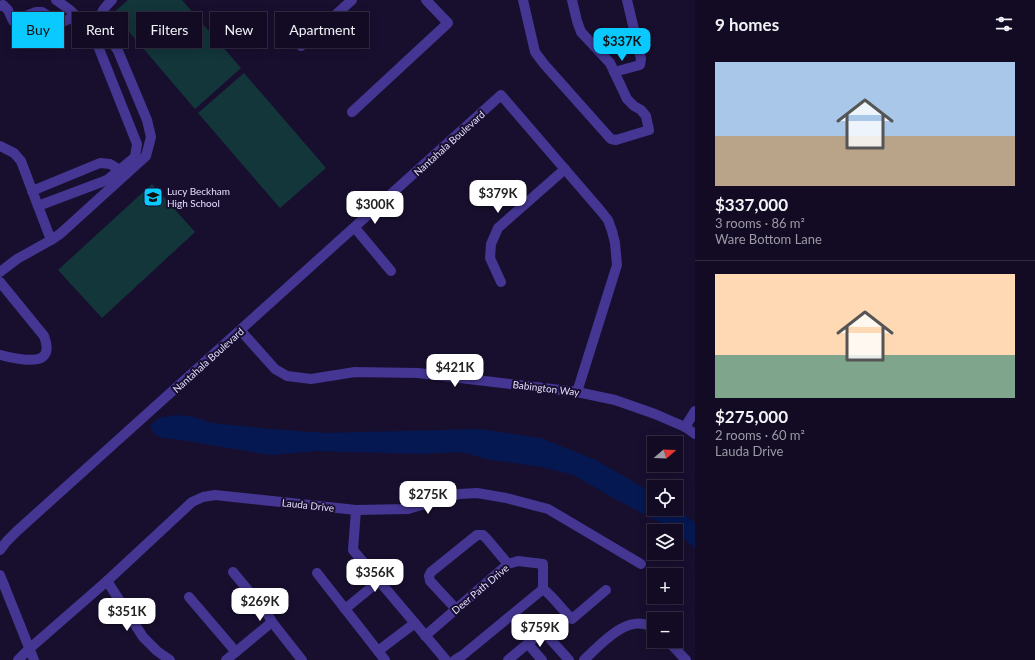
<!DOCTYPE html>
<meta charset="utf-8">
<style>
body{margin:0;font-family:Lato,sans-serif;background:#1b142b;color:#f1f3f6;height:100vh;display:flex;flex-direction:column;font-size:15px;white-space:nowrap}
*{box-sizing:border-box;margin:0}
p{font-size:13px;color:#9c9ba6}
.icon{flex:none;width:22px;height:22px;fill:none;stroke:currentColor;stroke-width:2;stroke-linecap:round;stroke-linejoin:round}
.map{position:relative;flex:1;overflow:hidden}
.side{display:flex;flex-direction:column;background:#120b23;width:340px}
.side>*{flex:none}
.banner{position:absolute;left:12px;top:12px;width:380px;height:36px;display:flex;gap:8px}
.needle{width:26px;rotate:71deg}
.buttons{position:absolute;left:647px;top:436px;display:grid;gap:8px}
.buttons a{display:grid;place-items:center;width:36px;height:36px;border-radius:0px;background:#120b23;box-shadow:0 2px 10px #0003,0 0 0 1px #312b41;font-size:20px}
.price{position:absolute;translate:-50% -34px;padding:0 9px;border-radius:8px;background:#fff;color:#222;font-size:13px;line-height:26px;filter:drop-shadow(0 1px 2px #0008)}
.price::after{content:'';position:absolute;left:50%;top:24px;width:12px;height:9px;margin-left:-6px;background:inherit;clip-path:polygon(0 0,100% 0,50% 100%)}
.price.on{background:#09c9ff;color:#111}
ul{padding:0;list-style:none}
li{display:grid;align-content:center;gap:8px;height:212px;padding:0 20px}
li+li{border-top:1px solid #312b41}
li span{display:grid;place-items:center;height:124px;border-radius:0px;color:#555}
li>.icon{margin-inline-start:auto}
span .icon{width:72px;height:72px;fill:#fffc;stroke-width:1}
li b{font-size:17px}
h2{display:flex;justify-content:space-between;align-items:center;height:48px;padding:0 20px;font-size:17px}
.pill{padding:0 14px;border-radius:0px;background:#120b23;box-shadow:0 2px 10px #0003,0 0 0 1px #312b41;font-size:14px;line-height:36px}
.pill.on{background:#09c9ff;color:#111}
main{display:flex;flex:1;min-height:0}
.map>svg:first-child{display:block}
</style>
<main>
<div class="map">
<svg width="695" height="660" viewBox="0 0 695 660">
<rect width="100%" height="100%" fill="#180f2f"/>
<!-- green -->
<g fill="#12363a">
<polygon points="128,0 182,0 241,68 195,109 113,13"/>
<polygon points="244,73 326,168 280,208 198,113"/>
<polygon points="152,184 195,232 102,318 58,270"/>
</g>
<!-- water -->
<polygon fill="#061852" points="175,415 194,417 212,423 270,429 326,433 480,429 541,438 596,460 654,494 654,509 676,509 695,523 695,548 676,532 676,531 617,500 573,475 542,467 486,459 462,452 420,454 317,451 271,455 181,440 163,438 154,434 150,426 159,418"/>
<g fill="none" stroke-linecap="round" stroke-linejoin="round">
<!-- minor -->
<g stroke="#443692" stroke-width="10">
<polyline points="523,0 535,52 544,64 609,137 611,139 616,140 649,130 646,116 641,110 634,106 627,99 610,63 581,32 577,21 572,0"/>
<polyline points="0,6 3,5 8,10 13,21 36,12 42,12 47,15 51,27 76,16"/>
<polyline points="301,46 352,0"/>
<polyline points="614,72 640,65 641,59 627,0"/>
<polyline points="352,112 448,23 426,0"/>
<polyline points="0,146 14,153 21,161 38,206 107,180 135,157 137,144 96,41 85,25 70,10 56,0"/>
<polyline points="32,191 100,163 110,164 120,170"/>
<polyline points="355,228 391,271"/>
<path d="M51 240 60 234 146 156 151 137 147 120 118 51 100 25C99 13 104 8 112 0"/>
<polyline points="0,272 17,259 51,240 38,206"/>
<path d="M0 282 44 336C57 370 19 359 0 355"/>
<polyline points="501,282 490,258 491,244 498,228 565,169"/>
<polyline points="241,331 275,369 287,376 311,379 355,372 418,373 577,392 615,400 655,414 685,427 695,434"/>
<polyline points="685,427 695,411"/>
<polyline points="356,510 353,550 446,660"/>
<polyline points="0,550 7,541 17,531 501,95 600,210 608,220 612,231 615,243 617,265 577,392"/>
<polyline points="233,572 267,613 272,622 302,660"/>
<polyline points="317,573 385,660"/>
<polyline points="0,575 34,660"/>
<polyline points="107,581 143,637 157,651 170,660"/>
<polyline points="189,597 236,652"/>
<polyline points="345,609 379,581"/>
<polyline points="456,609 430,581 429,576 431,572 477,535 483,535 487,539 508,564"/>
<polyline points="425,636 508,564 518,561 543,564 543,589"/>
<polyline points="668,641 686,660"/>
<polyline points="528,644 542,660"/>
<polyline points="378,651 415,623"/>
<polyline points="18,660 29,649 107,581 192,502 203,497 215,495 356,510 408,509 459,494 477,493 506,498 548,509 641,564"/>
<polyline points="226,660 272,622"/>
<path d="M455 660 463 655 543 589C554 597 562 610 572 619L606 590"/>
<polyline points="508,660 543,631 569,660"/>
<path d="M584 660C600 645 630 610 654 629"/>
</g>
</g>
<!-- icons -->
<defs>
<g id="school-square" transform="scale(1)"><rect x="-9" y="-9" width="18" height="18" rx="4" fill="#09c9ff" stroke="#180f2f"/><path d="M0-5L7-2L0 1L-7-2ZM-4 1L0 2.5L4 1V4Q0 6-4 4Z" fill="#111"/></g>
</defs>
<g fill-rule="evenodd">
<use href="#school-square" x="153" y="197"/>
</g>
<g text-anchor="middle" stroke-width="4" stroke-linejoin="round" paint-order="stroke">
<!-- street labels -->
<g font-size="10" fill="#e5ddff" stroke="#180f2f">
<text transform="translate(449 143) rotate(-42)" y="4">Nantahala Boulevard</text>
<text transform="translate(208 360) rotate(-42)" y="4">Nantahala Boulevard</text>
<text transform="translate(546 388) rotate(7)" y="4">Babington Way</text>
<text transform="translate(308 505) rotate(6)" y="4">Lauda Drive</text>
<text transform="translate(480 589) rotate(-40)" y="4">Deer Path Drive</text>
</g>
<!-- poi labels -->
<g font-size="10" fill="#e5ddff" stroke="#180f2f" text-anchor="start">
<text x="167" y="195">Lucy Beckham<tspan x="167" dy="12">High School</tspan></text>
</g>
</g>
</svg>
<div class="buttons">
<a><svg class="needle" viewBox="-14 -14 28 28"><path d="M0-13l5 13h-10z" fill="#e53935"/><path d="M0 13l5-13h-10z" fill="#9c9ba6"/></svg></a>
<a><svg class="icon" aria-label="locate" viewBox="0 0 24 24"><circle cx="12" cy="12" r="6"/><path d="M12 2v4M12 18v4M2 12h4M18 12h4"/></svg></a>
<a><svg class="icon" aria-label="layers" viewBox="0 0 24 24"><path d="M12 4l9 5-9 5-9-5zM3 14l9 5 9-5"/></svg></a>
<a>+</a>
<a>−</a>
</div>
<b class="price on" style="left:622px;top:62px">$337K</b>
<b class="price" style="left:498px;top:214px">$379K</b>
<b class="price" style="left:375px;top:225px">$300K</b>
<b class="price" style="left:455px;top:388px">$421K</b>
<b class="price" style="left:428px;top:515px">$275K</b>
<b class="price" style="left:375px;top:593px">$356K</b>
<b class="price" style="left:260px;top:622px">$269K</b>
<b class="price" style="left:127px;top:632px">$351K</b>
<b class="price" style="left:540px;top:648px">$759K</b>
<div class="banner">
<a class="pill on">Buy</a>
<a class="pill">Rent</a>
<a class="pill">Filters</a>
<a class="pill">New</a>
<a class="pill">Apartment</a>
</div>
</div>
<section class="side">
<h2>9 homes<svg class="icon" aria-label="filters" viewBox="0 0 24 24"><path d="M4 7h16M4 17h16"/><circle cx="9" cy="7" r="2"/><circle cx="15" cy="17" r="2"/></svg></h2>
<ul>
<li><span style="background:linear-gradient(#a9c7e8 60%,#b9a48a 0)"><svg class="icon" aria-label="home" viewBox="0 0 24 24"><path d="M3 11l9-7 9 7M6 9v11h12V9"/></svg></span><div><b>$337,000</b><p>3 rooms · 86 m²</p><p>Ware Bottom Lane</p></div></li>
<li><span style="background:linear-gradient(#ffd9b3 65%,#7fa58c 0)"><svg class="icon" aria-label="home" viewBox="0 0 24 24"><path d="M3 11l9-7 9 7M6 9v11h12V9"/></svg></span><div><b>$275,000</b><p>2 rooms · 60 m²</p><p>Lauda Drive</p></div></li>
</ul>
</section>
</main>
